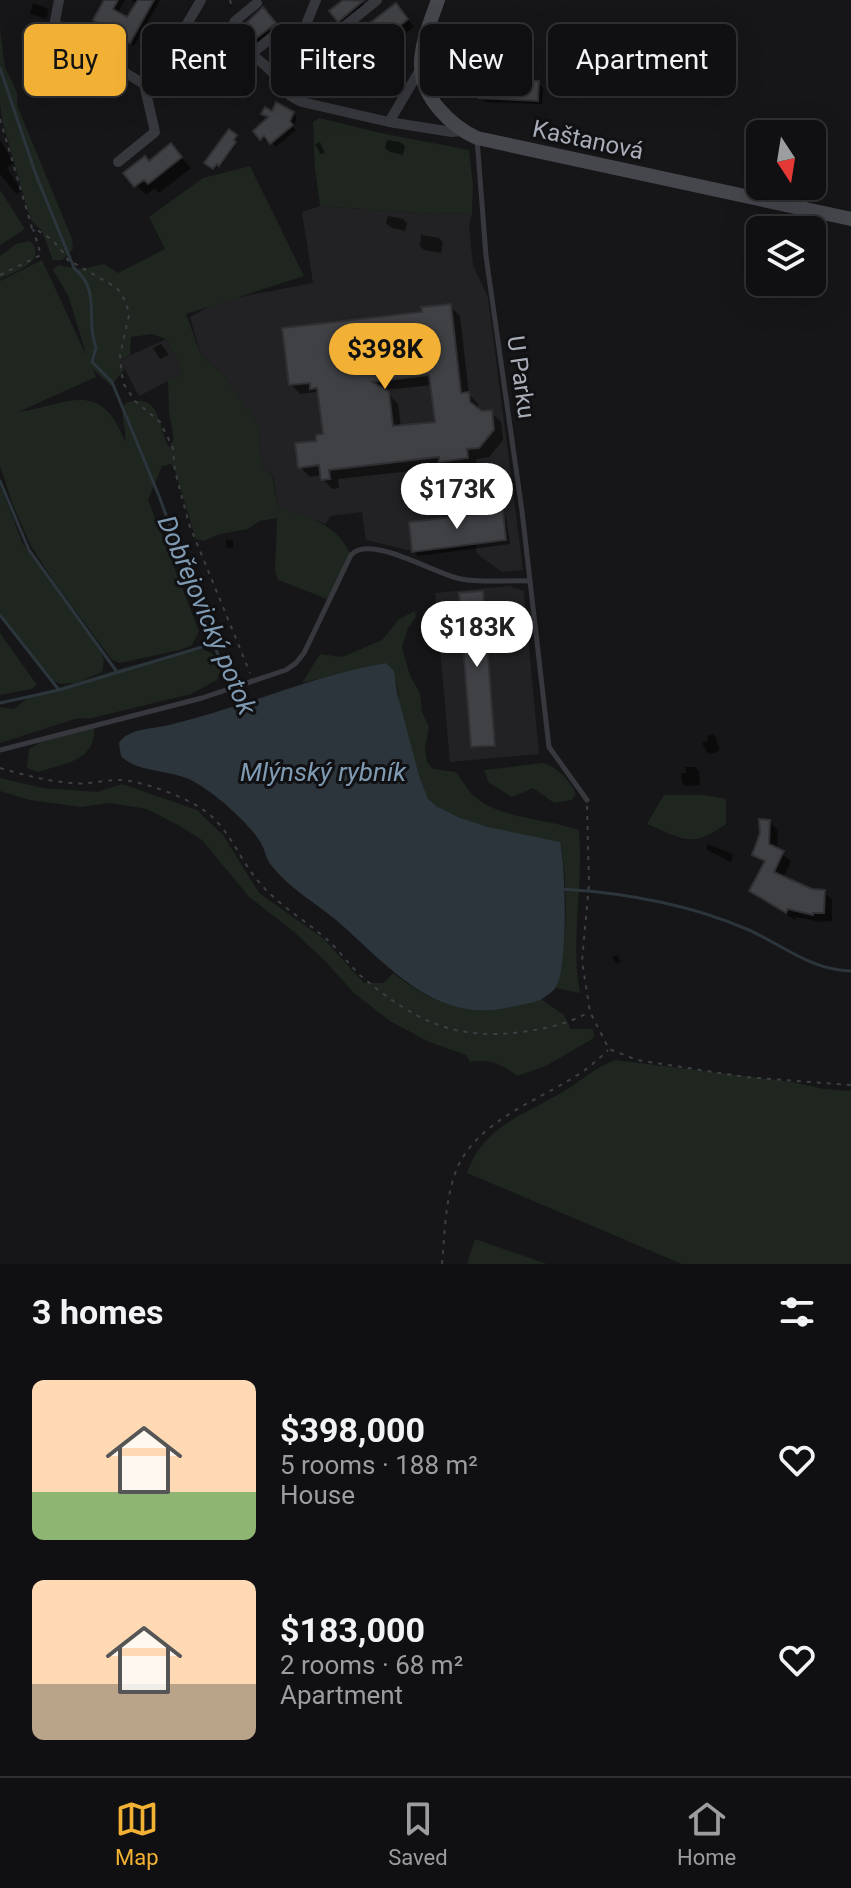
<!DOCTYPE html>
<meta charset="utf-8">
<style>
body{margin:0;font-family:Roboto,sans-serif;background:#19191b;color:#f1f3f6;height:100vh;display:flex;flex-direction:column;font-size:30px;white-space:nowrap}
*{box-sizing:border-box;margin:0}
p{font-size:26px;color:#9c9d9f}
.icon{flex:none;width:44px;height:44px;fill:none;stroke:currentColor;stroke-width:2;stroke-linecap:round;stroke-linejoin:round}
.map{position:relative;height:1264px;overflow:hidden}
.details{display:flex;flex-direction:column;background:#101012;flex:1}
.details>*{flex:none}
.banner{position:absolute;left:24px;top:24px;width:804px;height:72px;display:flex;gap:16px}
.needle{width:52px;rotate:168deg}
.tools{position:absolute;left:746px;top:120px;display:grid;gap:16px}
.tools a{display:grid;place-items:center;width:80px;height:80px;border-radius:12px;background:#101012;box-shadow:0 8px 32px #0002,0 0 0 2px #303032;font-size:40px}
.price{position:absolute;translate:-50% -68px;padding:0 18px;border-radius:28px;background:#fff;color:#222;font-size:26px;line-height:52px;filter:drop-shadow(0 2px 4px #0008)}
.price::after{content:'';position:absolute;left:50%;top:48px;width:24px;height:18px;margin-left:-12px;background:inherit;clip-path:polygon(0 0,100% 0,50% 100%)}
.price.current{background:#f2b134;color:#111}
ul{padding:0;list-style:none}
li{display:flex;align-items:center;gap:24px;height:200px;padding:0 32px}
li span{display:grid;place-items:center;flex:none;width:224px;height:160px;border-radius:12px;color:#555}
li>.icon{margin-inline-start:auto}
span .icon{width:96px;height:96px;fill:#fffc;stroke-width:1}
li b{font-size:34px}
h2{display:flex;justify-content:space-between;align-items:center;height:96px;padding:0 32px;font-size:34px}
.pill{padding:0 28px;border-radius:12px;background:#101012;box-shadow:0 8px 32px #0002,0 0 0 2px #303032;font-size:28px;line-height:72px}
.pill.current{background:#f2b134;color:#111}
.tabs{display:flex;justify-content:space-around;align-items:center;height:112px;border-top:2px solid #303032;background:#101012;font-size:22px;color:#9c9d9f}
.tabs a{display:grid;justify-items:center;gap:4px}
.tabs .current{color:#f2b134}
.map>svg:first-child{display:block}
</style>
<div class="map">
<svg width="851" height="1264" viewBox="0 0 851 1264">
<rect width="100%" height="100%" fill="#161618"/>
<!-- built -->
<g fill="#222225">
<polygon points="320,206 434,214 472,213 469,225 473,265 488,297 523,570 502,572 477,554 475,542 407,550 366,540 362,512 330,516 326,524 278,508 273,475 262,467 257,422 222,373 201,355 190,317 219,301 313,283 302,212"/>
<polygon points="166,339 184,373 139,396 120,360"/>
<polygon points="509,586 524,591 524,594 539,754 450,762 435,593"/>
</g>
<!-- green -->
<g fill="#1e261f" fill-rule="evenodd">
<polygon points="0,28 5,68 17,92 17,105 72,239 73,249 62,260 53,260 42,231 30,219 3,123 0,104"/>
<polygon points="319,118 385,134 469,150 473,185 472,213 434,214 320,206 315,169 313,122"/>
<path d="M250 166 304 276 186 314 201 355 222 373 257 422 262 467 272 475 278 508C311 519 335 522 351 555L330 600 278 580 275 572 277 518 260 521 248 529 220 534 204 541 196 539 175 471 171 464 162 466 148 500 199 631 192 645 180 650 120 663 112 660 55 583 31 546 13 505 0 466V281L42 260 87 357 68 295 53 270 58 265 81 269 104 264 118 273 165 249 149 217 203 178ZM152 334 166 339 184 373 168 381 169 412 174 440 169 447C157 428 163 391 125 403 119 419 127 426 125 442 101 377 67 405 18 412L96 377 93 369 111 386 124 370 120 360 130 355 131 337Z"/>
<polygon points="0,190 25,229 0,245"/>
<path d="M30 241C49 261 16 271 0 279V256L16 244Z"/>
<path d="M0 485 23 544 100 650 104 660 102 672 81 681 126 667 202 649C219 656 225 662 217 680L191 694 92 718 75 719 0 743V707L14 709 30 696 74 683 60 684 54 681 29 654 0 617Z"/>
<path d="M415 611 416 617 408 628 402 647 410 676 420 693 422 712 429 727 425 749 427 762 433 769 456 772C462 780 468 791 475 797 501 819 547 819 579 830 584 884 570 940 580 993L556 988C568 946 568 888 561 844 530 837 446 823 427 798 413 777 408 733 401 708 397 692 398 674 386 663L302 683 320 654 342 657 382 640 399 619Z"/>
<polygon points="0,633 37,685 32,689 0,695"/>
<path d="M94 726C97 761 65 763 38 772L27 768 29 749 50 737Z"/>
<path d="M543 763C558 767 569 780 576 794L572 800 554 803 533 788 512 797 489 783 484 770Z"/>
<path d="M0 778 43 788 97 792 122 784 197 810 223 835 259 893 324 939 364 983H384L393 973C447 1014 476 1016 541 999L564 1015 571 1029H593L594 1038 546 1066 517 1076C503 1065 489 1058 470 1062L466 1055 429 1042 390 1021 354 993 326 962 292 930 249 897 202 840 178 825 147 809 110 803 81 807 30 800 0 791Z"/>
<path d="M664 795H704L726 799V824C691 849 683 839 647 824Z"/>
<path d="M615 1060 792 1082 824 1089 851 1091V1264H682L467 1173C483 1126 528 1113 566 1090 584 1079 594 1068 615 1060Z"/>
<polygon points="475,1239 547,1264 467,1264"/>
</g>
<!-- water -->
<path fill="#2c353c" d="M386 663 394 671 397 692 419 776 428 799 436 806 460 818 488 827 560 842C566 866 568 968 556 987 554 991 546 996 542 999 532 1004 517 1005 506 1008 433 1023 386 963 336 920 314 902 289 888 271 865 266 859 265 850 261 843 252 828 237 815 224 803 213 794 201 785 189 779 168 770 136 772 121 756L119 743C128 728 153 729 169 725 242 708 311 676 386 663Z"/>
<!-- shadow -->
<g fill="#0007" fill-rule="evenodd">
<polygon points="106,0 125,0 117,14 128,20 138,4 131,0 160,0 134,46 120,37 114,40 105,32 105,27 99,24"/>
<polygon points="346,0 361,0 366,7 346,28 332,11"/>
<polygon points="33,3 49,9 46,19 30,14"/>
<polygon points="403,13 414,27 391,45 384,38"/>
<polygon points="270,17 281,31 259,49 242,30"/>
<polygon points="329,62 331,65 324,82 328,84 326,91 307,93 297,88 302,82"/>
<polygon points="538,83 543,88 542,104 485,102 481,98"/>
<polygon points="264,113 293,114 297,118 293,127 296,130 276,147 269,139 266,142 256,131 269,119"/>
<polygon points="229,132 237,138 234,143 236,145 221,166 219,164 215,169 207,163"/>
<polygon points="0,140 14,163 7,167 21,191 16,194 0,174"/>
<polygon points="387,140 400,142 405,146 403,155 390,152 385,148"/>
<polygon points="320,142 325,153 320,154 315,144"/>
<polygon points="171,146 191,168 159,193 155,188 146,195 126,174 150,163"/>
<polygon points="388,216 403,219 407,223 405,231 390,227 386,223"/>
<polygon points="421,235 439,238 443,242 441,253 424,250 420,246"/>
<path d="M450 306 460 316 469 394 478 404 479 411 491 412 501 422 503 440 489 457 476 459 477 467 451 470 447 467 338 479 339 488 332 489 323 479 322 475 310 477 300 467 325 436 320 396 317 392 300 394 291 384 424 313ZM432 385 437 423 401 427 398 404 385 390Z"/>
<polygon points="161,344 169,355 160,359 153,348"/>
<polygon points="502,513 506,517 510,544 418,556 414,551"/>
<polygon points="226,539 233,541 233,549 226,547"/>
<polygon points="482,593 496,747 475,748 473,746"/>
<polygon points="714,734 720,749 715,753 708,754 702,743 708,741 707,736"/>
<polygon points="685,767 695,767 699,771 700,785 686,786 682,782 681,773 686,773"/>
<polygon points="769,822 778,830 777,850 791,861 783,878 812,891 824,892 832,900 832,921 821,922 796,917 795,920 760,899 751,891 765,864 754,854"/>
<polygon points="707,844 733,854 731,862 707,850"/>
<polygon points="617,955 621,962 616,964 612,957"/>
</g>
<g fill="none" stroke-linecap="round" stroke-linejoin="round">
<!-- stream -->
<g stroke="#2c353c" stroke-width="3">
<path d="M0 68 36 175 74 268C102 291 85 321 96 347L92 362 112 382 159 496 213 643 241 706"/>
<polyline points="0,481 29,550 117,672"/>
<polyline points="0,615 59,690"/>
<polyline points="0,703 59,690 212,644"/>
<path d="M562 889C627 893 689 904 749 930 784 946 811 970 851 971"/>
</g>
</g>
<!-- building -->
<g fill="#404145" stroke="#303034" stroke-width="2" fill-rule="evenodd">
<polygon points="104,0 118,0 113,9 127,17 138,0 154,0 130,43 115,34 109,37 102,33 103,26 93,20"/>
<polygon points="343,0 363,1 338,22 329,11"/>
<polygon points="396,3 408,19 383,39 370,23"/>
<polygon points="263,7 276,23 250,43 239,30"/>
<polygon points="312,53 330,61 322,79 327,81 323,89 306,90 305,93 292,86 297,77 301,79"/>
<polygon points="480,79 539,81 538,101 479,98"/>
<polygon points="276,102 294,112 290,121 293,125 270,144 264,136 260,140 253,131 268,117 261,114 265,107 272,111"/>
<polygon points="229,129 237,135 234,140 236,142 219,166 217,164 213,169 204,163"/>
<polygon points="171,143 182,157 148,184 144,180 134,187 123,173 145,156 149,161"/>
<path d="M451 304 461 393 469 392 470 402 482 411 492 410 494 430 479 448 467 449 468 458 439 462V457L329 470 330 479 321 480 319 465 298 468 295 443 316 441V435L323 434 317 388 310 389V383L289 385 282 328 422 312 421 307ZM429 375 435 422 393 426 389 392 373 382Z"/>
<polygon points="503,511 506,540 412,552 409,522"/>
<polygon points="483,591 495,746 471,747 459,593"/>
<polygon points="759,819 770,820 769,844 784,851 774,872 812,889 825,890 824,913 813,913 813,915 788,909 786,913 749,891 765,861 752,855 760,833"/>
</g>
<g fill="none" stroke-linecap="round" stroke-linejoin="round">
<!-- path -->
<g stroke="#3d3f44" stroke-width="2" stroke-dasharray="4 6" stroke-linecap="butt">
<polyline points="230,0 232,8"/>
<path d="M0 119 32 228C49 235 61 247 69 262L74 263 117 288 126 302 129 315 120 356 123 383 135 401 160 422 173 448 175 471 189 524 250 673"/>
<polyline points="0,275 41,255 33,229"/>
<path d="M0 768C24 775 47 781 71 783 87 785 103 780 119 780 140 780 182 796 199 807 229 825 237 857 259 882 277 904 302 918 324 937 338 948 348 964 361 976 412 1019 453 1041 521 1032 546 1029 567 1024 590 1012"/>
<polyline points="587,806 589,884 582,961 590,1012 609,1049 637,1060 745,1077 851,1085"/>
<path d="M442 1264C445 1232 445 1196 458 1166 482 1117 542 1100 585 1070 593 1064 601 1057 608 1050"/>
</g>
<!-- lane -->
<g stroke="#37383d" stroke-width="5">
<polyline points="477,139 486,256 522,511 549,747 587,800"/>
<path d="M0 750 202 698 286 670 296 663 304 653 351 555C370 533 436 575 461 579 482 583 507 580 529 581"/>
</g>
<!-- street -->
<g stroke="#37383d" stroke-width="10">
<path d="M59 0 55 21 62 35 144 84 152 81 177 41C224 43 241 39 276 76 288 89 280 92 302 102L389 122 452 132 461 131"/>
<polyline points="345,26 377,0"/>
<polyline points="177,41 201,0"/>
<polyline points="220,43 230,31 235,21 257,3"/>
<polyline points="251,54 276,34"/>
<polyline points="277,77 297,47 316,0"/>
<polyline points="389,122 421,68"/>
<polyline points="118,162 155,132 144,84"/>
</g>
<!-- secondary -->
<path stroke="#45474d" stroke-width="14" d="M438 0C431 20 420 45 421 67 422 98 451 126 477 138L851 219"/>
</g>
<g text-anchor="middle" stroke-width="6" stroke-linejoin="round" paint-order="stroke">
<!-- street labels -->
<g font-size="24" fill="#a8adb8" stroke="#111113">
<text transform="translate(588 140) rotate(12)" y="8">Kaštanová</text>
<text transform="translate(521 377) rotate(82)" y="8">U Parku</text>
</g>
<!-- water labels -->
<g font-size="26" font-style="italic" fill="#7f9bb3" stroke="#111113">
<text transform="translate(207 615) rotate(67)" y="9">Dobřejovický potok</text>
<text x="323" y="781">Mlýnský rybník</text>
</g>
</g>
</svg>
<div class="tools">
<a><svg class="needle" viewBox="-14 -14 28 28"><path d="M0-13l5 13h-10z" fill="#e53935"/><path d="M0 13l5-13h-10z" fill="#9c9d9f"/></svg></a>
<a><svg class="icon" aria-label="layers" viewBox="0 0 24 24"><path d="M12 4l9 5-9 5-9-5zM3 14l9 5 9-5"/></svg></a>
</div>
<b class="price current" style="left:385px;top:391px">$398K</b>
<b class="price" style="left:457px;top:531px">$173K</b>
<b class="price" style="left:477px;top:669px">$183K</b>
<div class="banner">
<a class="pill current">Buy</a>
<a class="pill">Rent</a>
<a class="pill">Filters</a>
<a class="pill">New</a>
<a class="pill">Apartment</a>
</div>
</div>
<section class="details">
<h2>3 homes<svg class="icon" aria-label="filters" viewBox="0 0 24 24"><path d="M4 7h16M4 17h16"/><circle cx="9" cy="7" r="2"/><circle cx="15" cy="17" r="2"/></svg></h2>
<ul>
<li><span style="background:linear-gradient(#ffd9b3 70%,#8fb573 0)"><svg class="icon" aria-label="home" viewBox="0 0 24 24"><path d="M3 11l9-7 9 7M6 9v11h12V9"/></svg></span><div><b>$398,000</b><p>5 rooms · 188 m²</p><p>House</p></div><svg class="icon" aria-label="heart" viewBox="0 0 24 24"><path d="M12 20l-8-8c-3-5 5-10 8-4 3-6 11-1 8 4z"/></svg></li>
<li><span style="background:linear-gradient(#ffd9b3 65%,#b9a48a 0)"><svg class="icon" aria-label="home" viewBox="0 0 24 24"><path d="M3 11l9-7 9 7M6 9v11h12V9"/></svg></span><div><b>$183,000</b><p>2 rooms · 68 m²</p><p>Apartment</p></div><svg class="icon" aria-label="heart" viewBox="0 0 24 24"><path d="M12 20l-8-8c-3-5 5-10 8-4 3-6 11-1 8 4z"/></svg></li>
</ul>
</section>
<nav class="tabs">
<a class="current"><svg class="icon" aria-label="map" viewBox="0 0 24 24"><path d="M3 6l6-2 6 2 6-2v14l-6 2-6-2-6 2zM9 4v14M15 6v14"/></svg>Map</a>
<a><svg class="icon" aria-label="saved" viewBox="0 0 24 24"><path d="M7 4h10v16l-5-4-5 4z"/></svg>Saved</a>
<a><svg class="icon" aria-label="home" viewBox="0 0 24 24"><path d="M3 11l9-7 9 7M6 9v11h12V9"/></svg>Home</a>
</nav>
